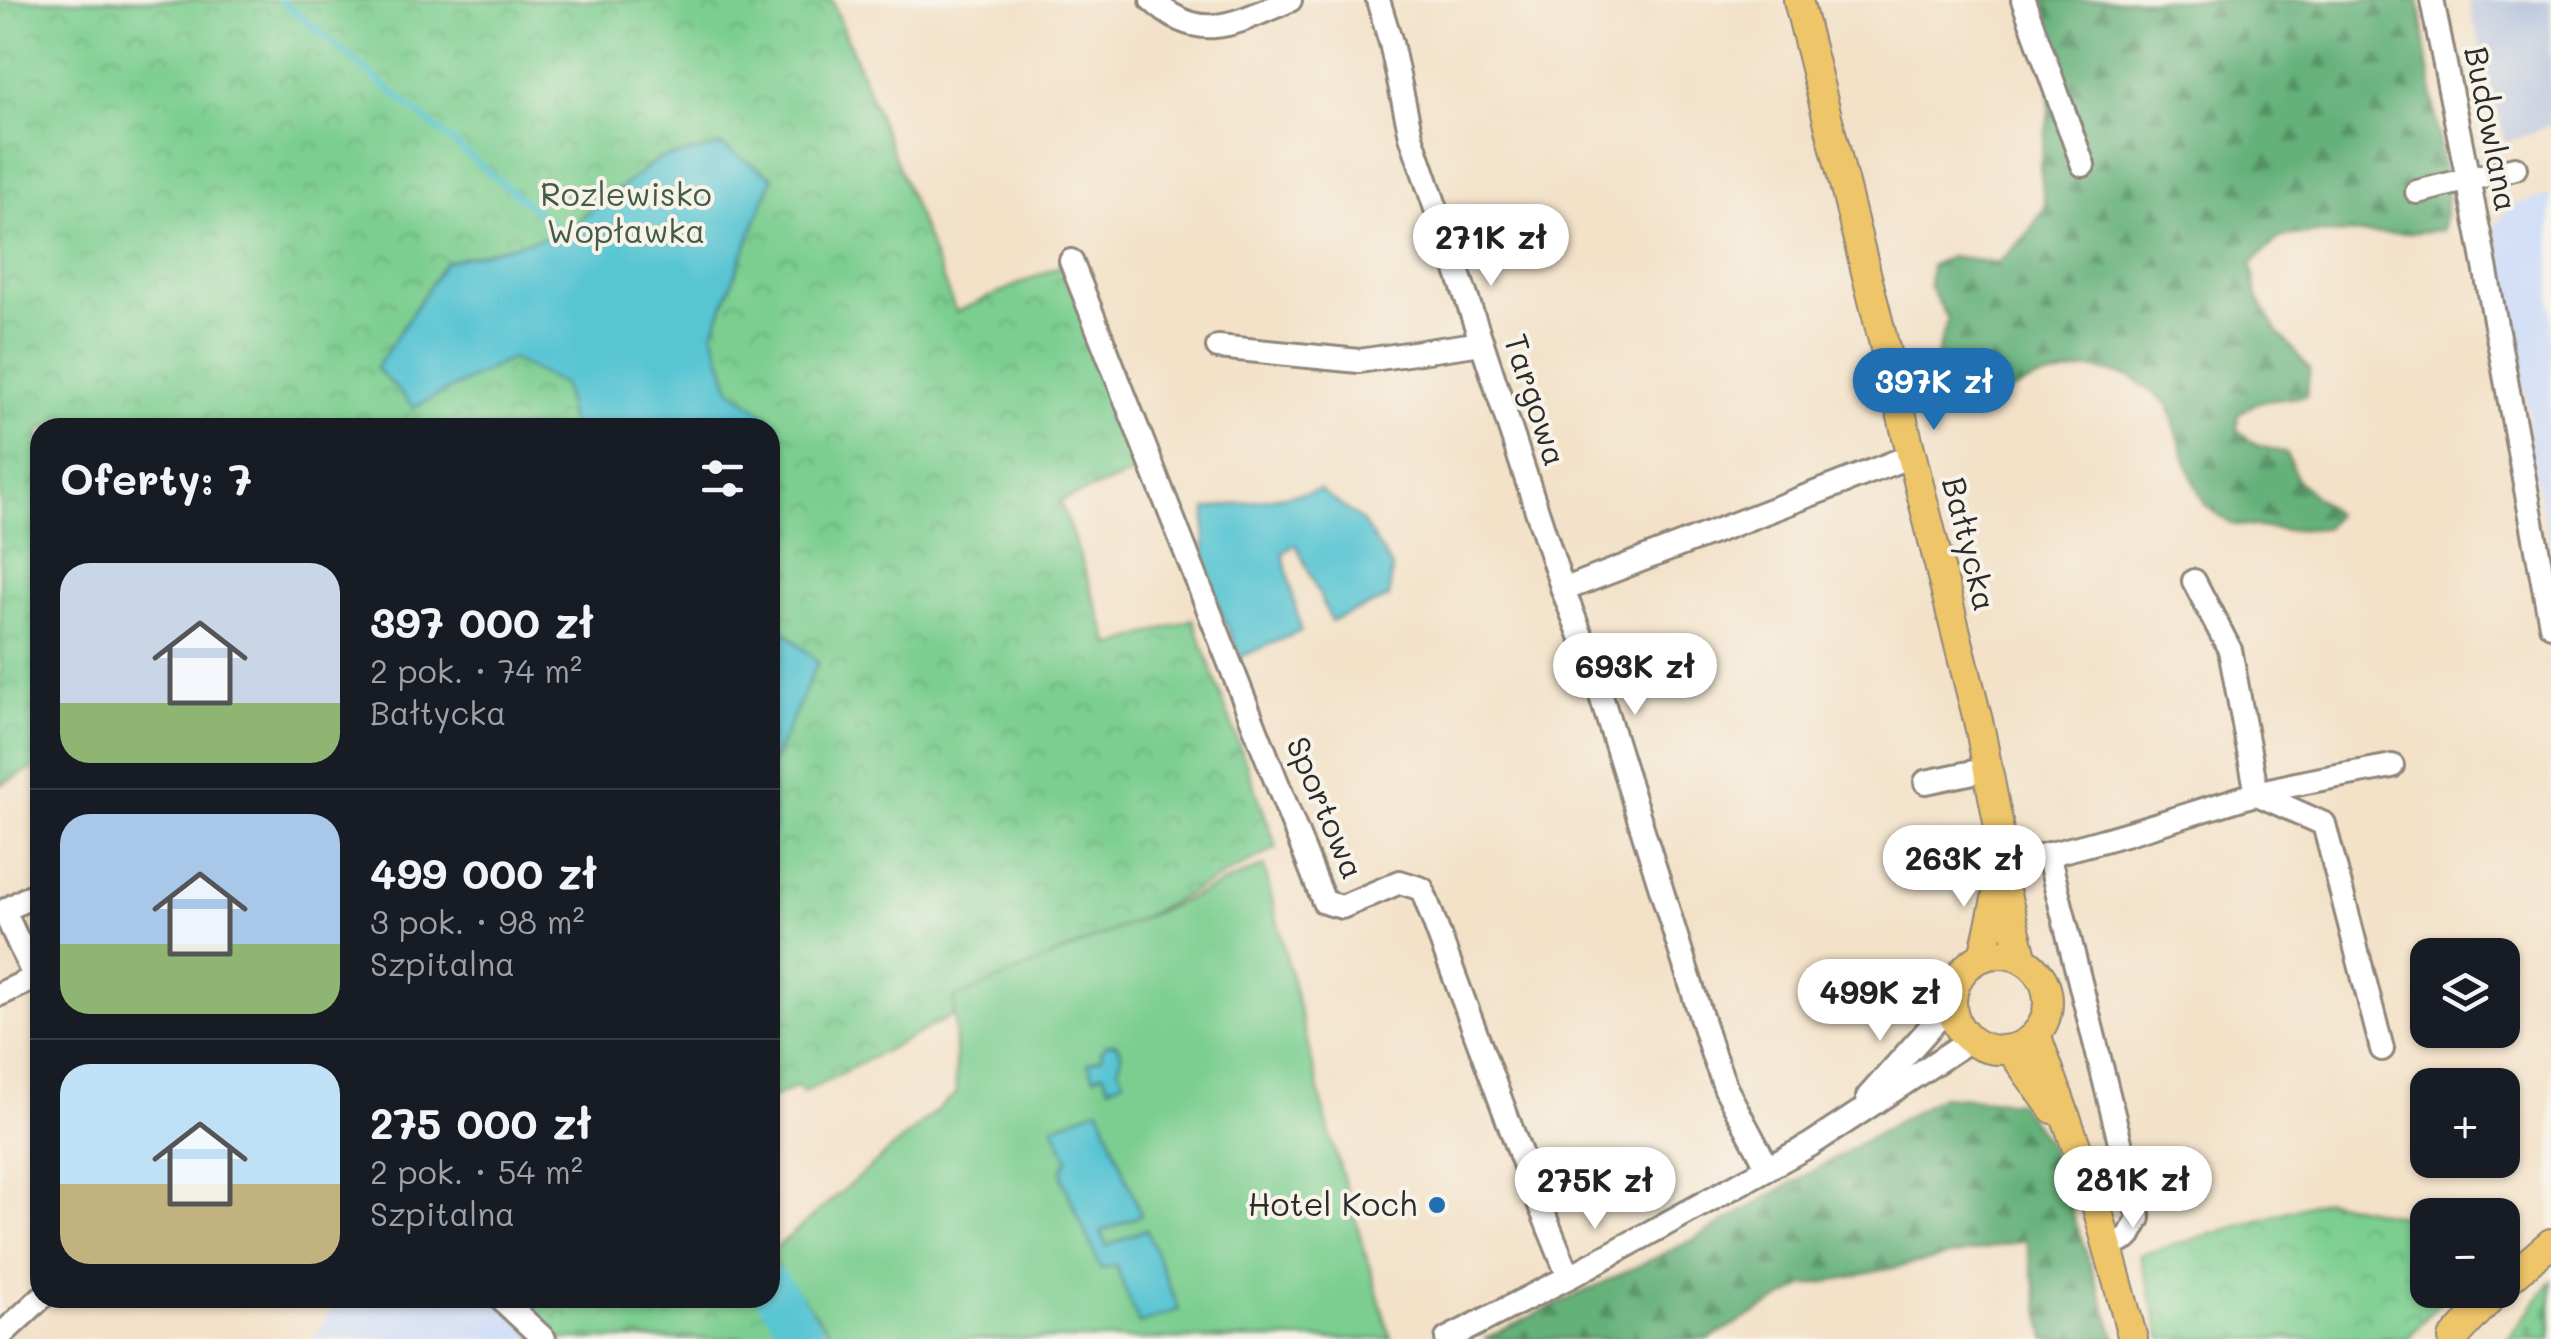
<!DOCTYPE html>
<html lang="pl">
<meta charset="utf-8">
<style>
body{margin:0;font-family:Mali,sans-serif;background:#20242c;color:#f1f3f6;height:100vh;display:flex;flex-direction:column;font-size:38px;white-space:nowrap}
*{box-sizing:border-box;margin:0}
p{font-size:32px;color:#9ea1a6}
.icon{flex:none;width:55px;height:55px;fill:none;stroke:currentColor;stroke-width:2;stroke-linecap:round;stroke-linejoin:round}
.map{position:relative;flex:1;overflow:hidden}
.panel{position:absolute;left:30px;top:418px;width:750px;height:890px;display:flex;flex-direction:column;background:#171b24;border-radius:30px;box-shadow:0 2px 8px #0004}
.panel>*{flex:none}
.tools{position:absolute;left:2410px;top:938px;display:grid;gap:20px}
.tools a{display:grid;place-items:center;width:110px;height:110px;border-radius:20px;background:#171b24;box-shadow:0 2px 8px #0004;font-size:50px}
.price{position:absolute;translate:-50% -85px;padding:0 22px;border-radius:35px;background:#fff;color:#222;font-size:32px;line-height:65px;filter:drop-shadow(0 2px 5px #0008)}
.price::after{content:'';position:absolute;left:50%;top:60px;width:30px;height:22px;margin-left:-15px;background:inherit;clip-path:polygon(0 0,100% 0,50% 100%)}
.price.selected{background:#1f6fb2;color:#fff}
ul{padding:0;list-style:none}
li{display:flex;align-items:center;gap:30px;height:250px;padding:0 30px}
li+li{border-top:2px solid #363941}
li span{display:grid;place-items:center;flex:none;width:280px;height:200px;border-radius:30px;color:#555}
li>.icon{margin-inline-start:auto}
span .icon{width:120px;height:120px;fill:#fffc;stroke-width:1}
li b{font-size:42px}
h2{display:flex;justify-content:space-between;align-items:center;height:120px;padding:0 30px;font-size:42px}
.map>svg:first-child{display:block}
</style>
<div class="map">
<svg width="2551" height="1339" viewBox="0 0 2551 1339">
<defs>
<pattern id="forest-firs" width="22" height="20" patternUnits="userSpaceOnUse" patternTransform="scale(2.5)"><rect width="22" height="20" fill="#65b17a"/><path d="M5 1l3.5 6h-7zM16 11l3.5 6h-7z" fill="#539064"/></pattern>
<pattern id="cemetery-stones" width="16" height="16" patternUnits="userSpaceOnUse" patternTransform="scale(2.5)"><rect width="16" height="16" fill="#7cce90"/><path d="M2 7V4a2 2 0 0 1 4 0v3zM10 15v-3a2 2 0 0 1 4 0v3z" fill="#6bb17c"/></pattern>
<pattern id="park-crowns" width="20" height="18" patternUnits="userSpaceOnUse" patternTransform="scale(2.5)"><rect width="20" height="18" fill="#7cce90"/><path d="M2 6a3 3 0 1 1 6 0M12 15a3 3 0 1 1 6 0" fill="none" stroke="#6bb17c"/></pattern>
</defs>
<rect width="100%" height="100%" fill="#f7f3e8"/>
<filter id="ink" filterUnits="userSpaceOnUse"><feTurbulence type="fractalNoise" baseFrequency=".01" numOctaves="2"/><feDisplacementMap in="SourceGraphic" scale="20" xChannelSelector="R" yChannelSelector="G"/><feConvolveMatrix kernelMatrix="1 2 1 2 8 2 1 2 1" color-interpolation-filters="sRGB"/></filter>
<filter id="wash" filterUnits="userSpaceOnUse"><feTurbulence type="fractalNoise" baseFrequency=".0048" numOctaves="4" result="noise"/><feDisplacementMap in="SourceGraphic" scale="40" xChannelSelector="R" yChannelSelector="G"/><feGaussianBlur stdDeviation="2.25" result="paint"/><feColorMatrix in="noise" values="0 0 0 0 0 0 0 0 0 0 0 0 0 0 0 0 0 1.4 0 .05"/><feComposite in="paint" operator="in"/></filter>
<g filter="url(#wash)">
<rect width="100%" height="100%" fill="#f3e1c8"/>
<!-- built -->
<g fill="#ccdbf9">
<polygon points="2551,195 2551,549 2526,431 2530,417 2491,232 2510,205"/>
<polygon points="339,1298 493,1298 540,1339 313,1339"/>
</g>
<!-- industrial -->
<polygon fill="#b8c5de" points="2468,0 2551,0 2551,125 2506,143"/>
<!-- forest -->
<g fill="url(#forest-firs)" stroke="#486e52" stroke-width="2.5">
<polygon points="2034,0 2419,0 2447,196 2443,230 2392,234 2316,233 2279,238 2252,263 2257,297 2277,331 2310,369 2306,396 2258,402 2238,414 2237,430 2256,445 2286,453 2298,481 2335,514 2326,528 2284,530 2231,524 2205,505 2189,471 2168,404 2132,377 2091,368 2033,381 1988,401 1955,393 1937,355 1948,319 1929,286 1931,265 1950,257 1998,263 2027,235 2045,207 2040,166 2049,115 2051,59"/>
<polygon points="1942,1096 2018,1102 2048,1143 2116,1339 2046,1339 2026,1240 1802,1287 1709,1339 1484,1339 1693,1240"/>
</g>
<!-- cemetery -->
<polygon fill="url(#cemetery-stones)" stroke="#547c5e" stroke-width="2.5" points="2551,1281 2551,1339 2508,1339"/>
<!-- park -->
<g fill="url(#park-crowns)" stroke="#547c5e" stroke-width="2.5">
<polygon points="0,0 832,0 956,312 1071,261 1141,471 1060,501 1111,646 1193,619 1277,848 803,1093 798,1086 770,1099 770,428 40,428 40,765 0,785"/>
<polygon points="2326,1200 2427,1222 2428,1290 2450,1290 2407,1339 2162,1339 2140,1255"/>
<polygon points="770,1286 807,1339 540,1339 493,1298 770,1298"/>
</g>
<!-- pitch -->
<polygon fill="#7cce90" stroke="#547c5e" stroke-width="2.5" points="1264,866 1329,1131 1391,1339 835,1339 770,1258 770,1253 956,1094 954,999"/>
<!-- water -->
<g fill="#59c5d3" stroke="#42787f" stroke-width="2.5">
<polygon points="722,146 773,177 713,332 731,389 779,425 770,439 770,428 571,427 563,384 511,359 414,407 376,368 445,262 563,233 658,159"/>
<polygon points="1320,490 1362,521 1392,567 1389,598 1331,621 1296,544 1283,553 1301,631 1240,657 1204,571 1206,509"/>
<polygon points="773,621 818,662 771,766 774,829 770,834 770,623"/>
<path d="M1115 1043C1123 1051 1123 1057 1118 1067L1124 1080 1109 1087 1103 1073 1094 1077 1088 1063 1102 1057 1101 1051 1106 1045Z"/>
<polygon points="1099,1108 1141,1215 1101,1232 1107,1246 1146,1229 1179,1310 1139,1324 1115,1265 1101,1269 1062,1178 1063,1167 1068,1159 1053,1126"/>
</g>
<g fill="none" stroke-linecap="round" stroke-linejoin="round">
<!-- stream -->
<g stroke="#59c5d3" stroke-width="6">
<polyline points="281,0 563,233 564,241"/>
<polyline points="770,1008 775,1030 770,1058"/>
</g>
<!-- river -->
<polyline stroke="#59c5d3" stroke-width="40" points="770,1286 807,1339"/>
</g>
</g>
<g filter="url(#ink)">
<g fill="none" stroke-linecap="round" stroke-linejoin="round">
<!-- minor casing -->
<g stroke="#8f867a" stroke-width="28">
<g id="minor">
<path d="M1152 0C1201 46 1237 22 1290 0"/>
<polyline points="1378,0 1391,43 1411,136 1482,343 1563,590"/>
<polyline points="2023,0 2083,165"/>
<polyline points="2432,0 2481,244 2551,625"/>
<polyline points="2417,192 2515,168"/>
<polyline points="1071,261 1324,902 1342,907 1400,882 1422,889 1535,1193 1569,1277"/>
<polyline points="1218,347 1359,361 1482,343"/>
<polyline points="2194,581 2230,650 2257,794 2324,824 2382,1049"/>
<polyline points="1926,782 1988,769"/>
<polyline points="2048,854 2139,1218 2129,1237 2108,1249"/>
<path d="M2001 864C2087 849 2172 819 2255 794 2300 781 2347 775 2392 766"/>
<polyline points="0,994 35,978 4,911 40,891"/>
<polyline points="1868,1097 1952,1003"/>
<polyline points="1768,1168 1726,1089 1712,1052 1587,651 1563,590 1911,456"/>
<polyline points="500,1298 544,1339"/>
<polyline points="0,1336 41,1298"/>
<polyline points="1447,1339 1569,1277 1768,1168 1810,1145 1970,1040"/>
</g>
</g>
<!-- major casing -->
<g stroke="#8f867a" stroke-width="32">
<g id="major">
<polyline points="1798,0 1980,729 1998,822 2001,875 2023,960"/>
<circle cx="2000" cy="1002" r="48"/>
<polyline points="1983,957 2000,881"/>
<polyline points="2036,1034 2093,1193 2133,1339"/>
<polyline points="2010,1049 2053,1109"/>
<polyline points="2502,1285 2551,1243"/>
<polyline points="2453,1339 2498,1290"/>
</g>
</g>
<!-- minor -->
<use href="#minor" stroke="#fff" stroke-width="22"/>
<!-- major -->
<use href="#major" stroke="#eec569" stroke-width="28"/>
</g>
</g>
<!-- markers -->
<circle fill="#1f6fb2" stroke="#f7f3e8" stroke-width="4" cx="1437" cy="1205" r="10"/>
<g text-anchor="middle" stroke-width="8" stroke-linejoin="round" paint-order="stroke">
<!-- street labels -->
<g font-size="32" fill="#2b2b2b" stroke="#f7f3e8">
<text transform="translate(2491 129) rotate(79)" y="11">Budowlana</text>
<text transform="translate(1535 400) rotate(72)" y="11">Targowa</text>
<text transform="translate(1969 544) rotate(76)" y="11">Bałtycka</text>
<text transform="translate(1325 808) rotate(67)" y="11">Sportowa</text>
</g>
<!-- park labels -->
<g font-size="32" fill="#435c49" stroke="#f7f3e8">
<text x="626" y="206">Rozlewisko<tspan x="626" dy="37">Wopławka</tspan></text>
</g>
<!-- poi labels -->
<g font-size="32" fill="#2b2b2b" stroke="#f7f3e8" text-anchor="end">
<text x="1417" y="1216">Hotel Koch</text>
</g>
</g>
</svg>
<div class="tools">
<a><svg class="icon" aria-label="layers" viewBox="0 0 24 24"><path d="M12 4l9 5-9 5-9-5zM3 14l9 5 9-5"/></svg></a>
<a>+</a>
<a>−</a>
</div>
<b class="price" style="left:1491px;top:289px">271K zł</b>
<b class="price selected" style="left:1934px;top:433px">397K zł</b>
<b class="price" style="left:1635px;top:718px">693K zł</b>
<b class="price" style="left:1964px;top:910px">263K zł</b>
<b class="price" style="left:1880px;top:1044px">499K zł</b>
<b class="price" style="left:2133px;top:1231px">281K zł</b>
<b class="price" style="left:1595px;top:1232px">275K zł</b>
<section class="panel">
<h2>Oferty: 7<svg class="icon" aria-label="filters" viewBox="0 0 24 24"><path d="M4 7h16M4 17h16"/><circle cx="9" cy="7" r="2"/><circle cx="15" cy="17" r="2"/></svg></h2>
<ul>
<li><span style="background:linear-gradient(#c9d6e8 70%,#8fb573 0)"><svg class="icon" aria-label="home" viewBox="0 0 24 24"><path d="M3 11l9-7 9 7M6 9v11h12V9"/></svg></span><div><b>397 000 zł</b><p>2 pok. · 74 m²</p><p>Bałtycka</p></div></li>
<li><span style="background:linear-gradient(#a9c7e8 65%,#8fb573 0)"><svg class="icon" aria-label="home" viewBox="0 0 24 24"><path d="M3 11l9-7 9 7M6 9v11h12V9"/></svg></span><div><b>499 000 zł</b><p>3 pok. · 98 m²</p><p>Szpitalna</p></div></li>
<li><span style="background:linear-gradient(#bfe0f5 60%,#c2b280 0)"><svg class="icon" aria-label="home" viewBox="0 0 24 24"><path d="M3 11l9-7 9 7M6 9v11h12V9"/></svg></span><div><b>275 000 zł</b><p>2 pok. · 54 m²</p><p>Szpitalna</p></div></li>
</ul>
</section>
</div>
